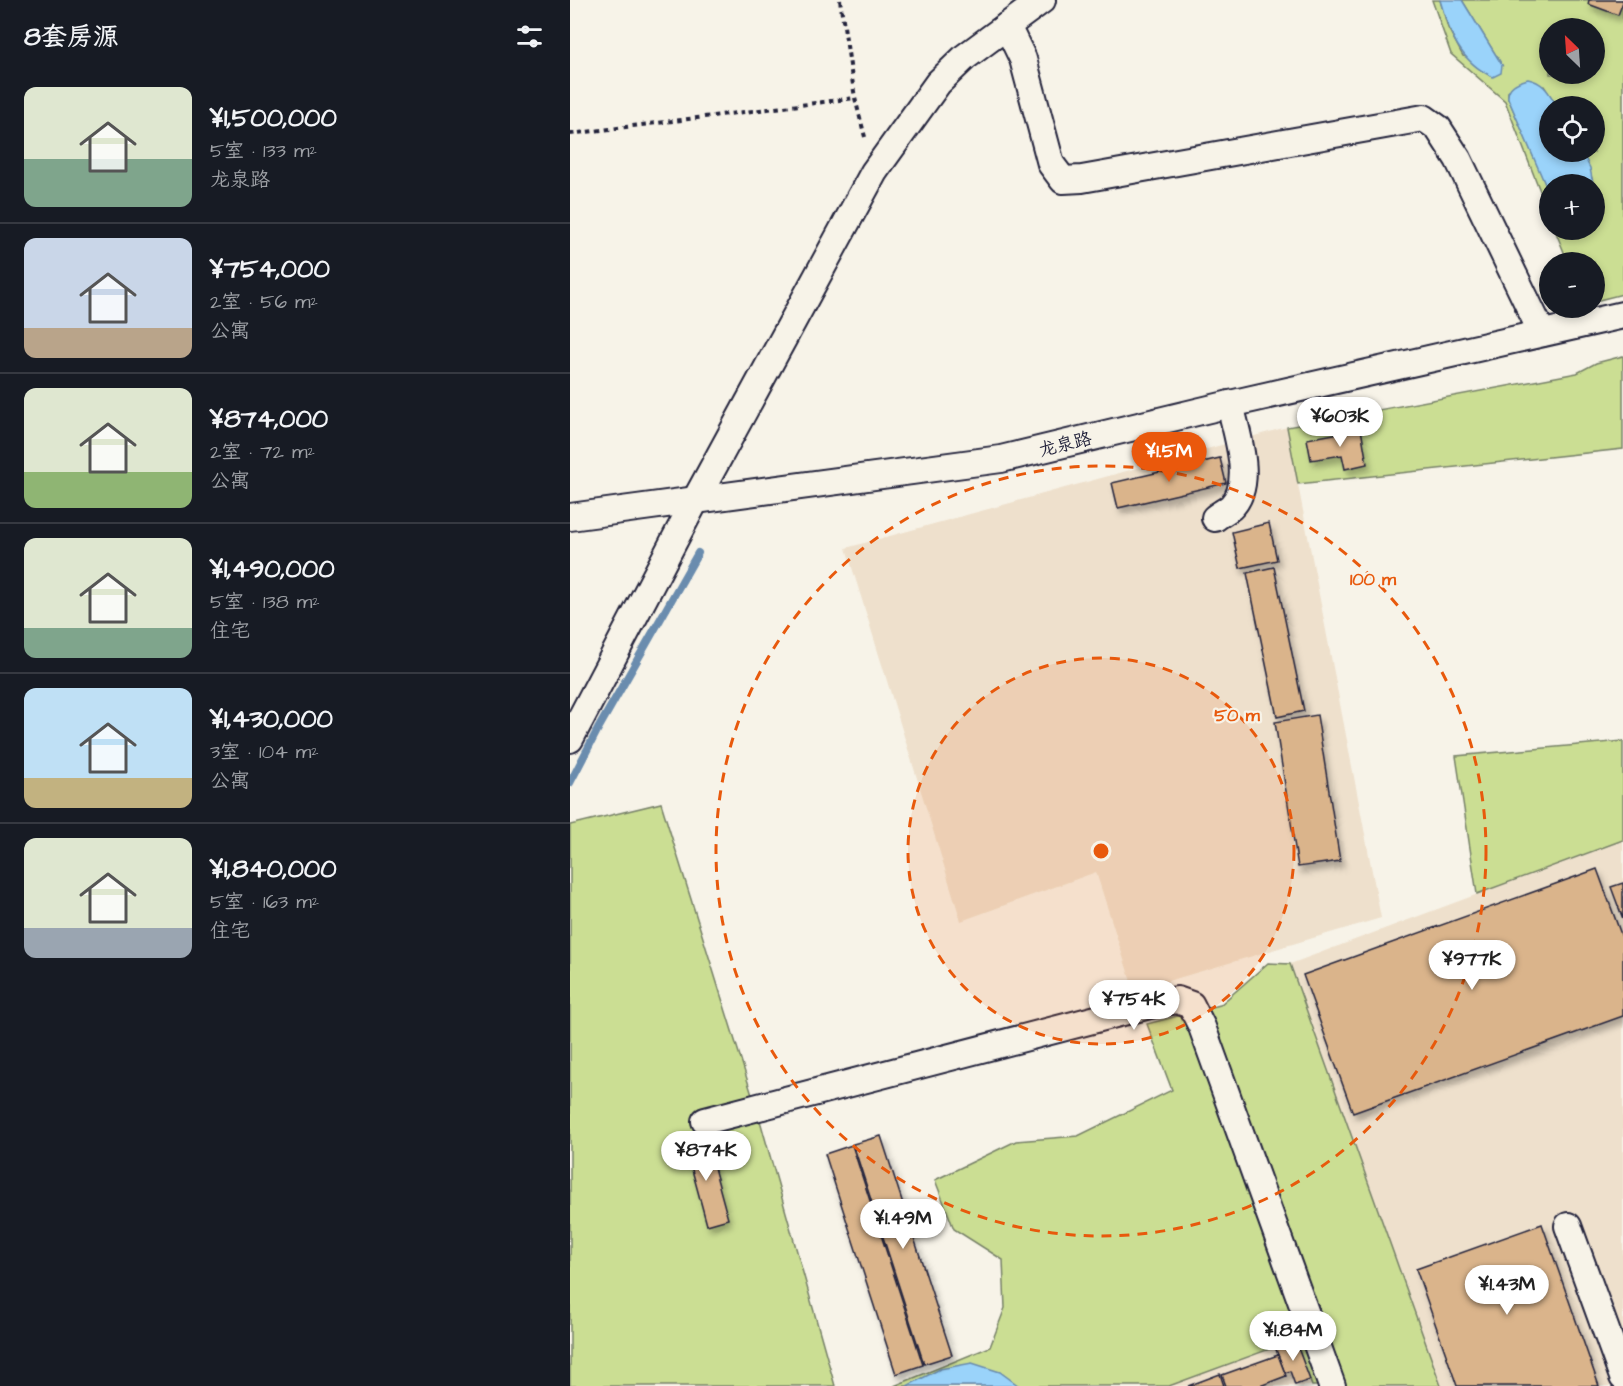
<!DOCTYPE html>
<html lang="zh">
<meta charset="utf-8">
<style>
body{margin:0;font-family:"Architects Daughter","LXGW WenKai TC",sans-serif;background:#242831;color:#f1f3f6;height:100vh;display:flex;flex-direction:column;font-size:22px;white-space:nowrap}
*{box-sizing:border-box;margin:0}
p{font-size:20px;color:#9ea1a6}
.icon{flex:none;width:33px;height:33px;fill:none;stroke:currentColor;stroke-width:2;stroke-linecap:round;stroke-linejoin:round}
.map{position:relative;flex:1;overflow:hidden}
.drawer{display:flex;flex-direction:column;background:#171b24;width:570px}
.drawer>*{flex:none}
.needle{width:39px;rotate:335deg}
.buttons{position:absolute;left:969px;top:18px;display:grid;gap:12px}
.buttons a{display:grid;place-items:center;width:66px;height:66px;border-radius:50%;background:#171b24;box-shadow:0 3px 9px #0003;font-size:30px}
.price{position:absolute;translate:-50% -51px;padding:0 14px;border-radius:21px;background:#fff;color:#222;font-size:20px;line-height:39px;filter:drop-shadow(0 2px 3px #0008)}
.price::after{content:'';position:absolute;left:50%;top:36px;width:18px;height:14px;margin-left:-9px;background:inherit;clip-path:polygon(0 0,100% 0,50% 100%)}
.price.current{background:#ea580c;color:#fff}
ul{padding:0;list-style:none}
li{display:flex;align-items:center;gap:18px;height:150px;padding:0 24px}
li+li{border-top:2px solid #363941}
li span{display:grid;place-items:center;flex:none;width:168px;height:120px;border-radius:12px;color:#555}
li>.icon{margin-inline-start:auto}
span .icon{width:72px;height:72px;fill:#fffc;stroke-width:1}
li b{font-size:26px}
h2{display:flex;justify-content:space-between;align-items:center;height:72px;padding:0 24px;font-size:26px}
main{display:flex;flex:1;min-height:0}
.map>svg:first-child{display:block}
</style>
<main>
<section class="drawer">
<h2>8套房源<svg class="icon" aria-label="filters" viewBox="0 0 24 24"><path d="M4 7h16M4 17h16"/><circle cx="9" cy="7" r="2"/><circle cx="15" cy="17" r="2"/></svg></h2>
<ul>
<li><span style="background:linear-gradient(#dfe7d0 60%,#7fa58c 0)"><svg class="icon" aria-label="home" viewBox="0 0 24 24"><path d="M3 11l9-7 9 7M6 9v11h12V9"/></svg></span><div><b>¥1,500,000</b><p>5室 · 133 m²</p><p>龙泉路</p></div></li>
<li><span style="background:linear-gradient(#c9d6e8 75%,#b9a48a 0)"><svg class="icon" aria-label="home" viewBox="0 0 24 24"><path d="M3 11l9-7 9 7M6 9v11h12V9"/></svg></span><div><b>¥754,000</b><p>2室 · 56 m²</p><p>公寓</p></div></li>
<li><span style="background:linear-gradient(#dfe7d0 70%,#8fb573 0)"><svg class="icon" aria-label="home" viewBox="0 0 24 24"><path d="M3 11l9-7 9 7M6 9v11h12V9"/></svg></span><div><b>¥874,000</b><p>2室 · 72 m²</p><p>公寓</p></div></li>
<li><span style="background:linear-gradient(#dfe7d0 75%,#7fa58c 0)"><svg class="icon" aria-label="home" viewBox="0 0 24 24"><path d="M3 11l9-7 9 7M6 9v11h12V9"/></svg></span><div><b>¥1,490,000</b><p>5室 · 138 m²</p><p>住宅</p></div></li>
<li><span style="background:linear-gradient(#bfe0f5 75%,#c2b280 0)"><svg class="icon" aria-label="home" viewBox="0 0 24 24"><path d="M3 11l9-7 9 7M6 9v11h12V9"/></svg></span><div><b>¥1,430,000</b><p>3室 · 104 m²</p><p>公寓</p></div></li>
<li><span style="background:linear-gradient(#dfe7d0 75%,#9aa5b1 0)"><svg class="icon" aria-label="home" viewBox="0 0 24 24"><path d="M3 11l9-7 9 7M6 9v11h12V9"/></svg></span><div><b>¥1,840,000</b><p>5室 · 163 m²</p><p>住宅</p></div></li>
</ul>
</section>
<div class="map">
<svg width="1053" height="1386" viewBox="0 0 1053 1386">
<defs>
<filter id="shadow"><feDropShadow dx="3.5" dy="6" stdDeviation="3" flood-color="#0004"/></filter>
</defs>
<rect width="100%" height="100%" fill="#f7f3e8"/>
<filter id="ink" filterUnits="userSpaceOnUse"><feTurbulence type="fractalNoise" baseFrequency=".0167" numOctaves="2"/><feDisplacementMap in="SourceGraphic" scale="12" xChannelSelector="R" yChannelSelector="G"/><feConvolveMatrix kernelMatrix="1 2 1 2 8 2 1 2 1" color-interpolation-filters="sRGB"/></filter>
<g filter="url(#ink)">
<!-- built -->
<g fill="#eee0cc">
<polygon points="717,427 811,918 564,991 526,872 391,921 276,548"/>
<polygon points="1053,840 1053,1386 870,1386 720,964"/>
<polygon points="725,1339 742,1386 596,1386"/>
</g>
<!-- green -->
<g fill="#cbde93" stroke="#768067" stroke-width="1.5" fill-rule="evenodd">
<path d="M862 0H870L878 28 893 56 932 65 892 0H1053V294L1025 301 1024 262H998L985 230H1024V184L1012 152H1024V106H987L974 86 938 92V98L979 192V214L935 101 881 54ZM980 28H1024V74H980Z"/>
<polygon points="1053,356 1053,449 728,484 717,427 1007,373 1026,363"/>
<polygon points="1053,741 1053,840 907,894 886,756"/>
<polygon points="91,803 191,1124 265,1386 0,1386 0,825"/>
<polygon points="698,963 720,964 871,1386 742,1386 724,1340 599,1386 324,1386 420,1347 435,1308 433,1260 384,1229 365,1180 446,1141 508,1136 602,1090 577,1024 650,1005"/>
</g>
<!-- water -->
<g fill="#9ad3fa" stroke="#6a8cae" stroke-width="1.5">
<path d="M870 0H892L932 65 931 73 923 77C890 62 879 33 870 0Z"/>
<path d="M958 79C974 82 979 93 987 106H980V152H1012L1020 168 1023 184H980L979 192 978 191 938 98C937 86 947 82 958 79Z"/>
<polygon points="402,1363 430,1372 449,1386 337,1386 370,1369"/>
</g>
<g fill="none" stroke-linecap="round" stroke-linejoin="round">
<!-- stream -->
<polyline stroke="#6a8cae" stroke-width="8" points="0,783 28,729 128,553"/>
</g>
<!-- building -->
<g fill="#dab48b" stroke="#22223b" stroke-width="1.5" filter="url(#shadow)">
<polygon points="1019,0 1053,0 1053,2 1048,15 1018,4"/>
<polygon points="791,429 797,464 775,469 772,455 741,460 737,439"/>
<polygon points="650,458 656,483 548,508 542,483"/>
<polygon points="699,523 707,560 670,568 662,532"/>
<polygon points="704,567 734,711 707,717 677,573"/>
<polygon points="747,715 770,861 728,867 705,722"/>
<polygon points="1027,869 1053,940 1053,1016 783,1113 733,975"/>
<polygon points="1053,883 1053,919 1041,887"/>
<polygon points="311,1136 382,1355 354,1364 283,1144"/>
<polygon points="136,1138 158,1219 137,1225 115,1144"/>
<polygon points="282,1145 353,1365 326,1374 255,1154"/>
<polygon points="972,1224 1029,1386 887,1386 846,1269"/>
<polygon points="725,1340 740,1380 725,1385 720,1371 715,1373 705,1347"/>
<polygon points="708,1355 716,1376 690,1386 656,1386 652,1375"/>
<polygon points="650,1374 654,1386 618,1386"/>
</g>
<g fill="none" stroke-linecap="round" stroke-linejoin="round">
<!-- minor casing -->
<g stroke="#22223b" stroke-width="30">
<g id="minor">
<polyline points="437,26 453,59 481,164 493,180 512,179 854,118 868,128 888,159 972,333"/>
<polyline points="0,517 431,459 660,404 1053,315"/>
<path d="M645 518C650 514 656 511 661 507 685 484 666 432 660 404"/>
<polyline points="0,739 126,499 304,172 368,83 395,57 472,0"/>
<polyline points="135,1121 580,1005 607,1000 621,1005 632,1027 762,1386"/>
<polyline points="998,1226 1053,1377"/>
</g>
</g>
<!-- path -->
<g stroke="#22223b" stroke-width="4" stroke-dasharray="4.5 4.5" stroke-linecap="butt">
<polyline points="270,0 285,98 296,141"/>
<polyline points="0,134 285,98"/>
</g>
<!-- minor -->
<use href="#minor" stroke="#f7f3e8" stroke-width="26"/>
</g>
</g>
<!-- distance rings -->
<circle cx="531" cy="851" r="193" fill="#e8590c" fill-opacity=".12"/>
<g fill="none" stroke="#e8590c" stroke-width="3" stroke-dasharray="10 8">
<circle cx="531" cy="851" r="193"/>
<circle cx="531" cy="851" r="385"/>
</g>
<g text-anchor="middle" stroke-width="4.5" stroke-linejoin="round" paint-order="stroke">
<!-- street labels -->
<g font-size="18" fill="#22223b" stroke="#f7f3e8">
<text transform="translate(495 444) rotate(-14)" y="6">龙泉路</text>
</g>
</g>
<circle cx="531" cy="851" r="9" fill="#e8590c" stroke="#f7f3e8" stroke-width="3"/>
<g font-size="18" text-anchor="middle" font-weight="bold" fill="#e8590c" stroke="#f7f3e8" stroke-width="4.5" stroke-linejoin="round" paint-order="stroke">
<text x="803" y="585">100 m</text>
<text x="667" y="721">50 m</text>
</g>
</svg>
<div class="buttons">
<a><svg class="needle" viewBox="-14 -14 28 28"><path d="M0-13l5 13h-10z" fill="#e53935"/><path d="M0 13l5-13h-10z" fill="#9ea1a6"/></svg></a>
<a><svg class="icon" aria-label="locate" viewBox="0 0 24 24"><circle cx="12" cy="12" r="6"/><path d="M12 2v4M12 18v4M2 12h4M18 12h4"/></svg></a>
<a>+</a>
<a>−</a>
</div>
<b class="price" style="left:770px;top:448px">¥603K</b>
<b class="price current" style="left:599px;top:483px">¥1.5M</b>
<b class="price" style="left:902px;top:991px">¥977K</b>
<b class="price" style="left:564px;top:1031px">¥754K</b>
<b class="price" style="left:136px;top:1182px">¥874K</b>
<b class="price" style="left:333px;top:1250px">¥1.49M</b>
<b class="price" style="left:937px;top:1316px">¥1.43M</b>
<b class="price" style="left:723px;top:1362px">¥1.84M</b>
</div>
</main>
